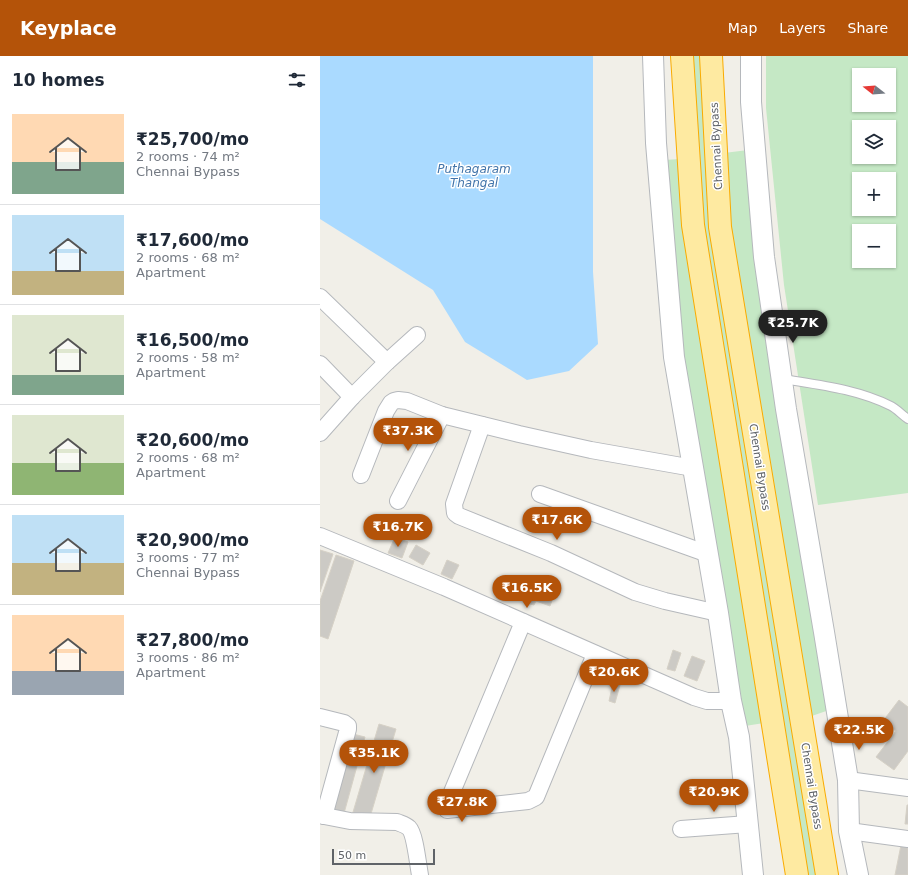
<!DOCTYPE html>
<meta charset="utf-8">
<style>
body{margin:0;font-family:"DejaVu Sans",sans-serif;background:#f6f6f7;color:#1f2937;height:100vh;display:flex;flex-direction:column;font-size:15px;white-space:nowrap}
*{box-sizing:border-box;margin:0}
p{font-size:13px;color:#747a83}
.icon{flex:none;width:22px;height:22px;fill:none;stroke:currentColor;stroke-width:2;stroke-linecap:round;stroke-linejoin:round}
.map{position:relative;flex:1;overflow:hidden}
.details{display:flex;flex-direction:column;background:#fff;width:320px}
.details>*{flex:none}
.needle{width:26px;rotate:287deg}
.tools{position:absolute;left:532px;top:12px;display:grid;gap:8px}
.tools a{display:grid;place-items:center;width:44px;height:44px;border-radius:0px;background:#fff;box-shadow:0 1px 3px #0004;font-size:20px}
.scale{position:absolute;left:12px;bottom:10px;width:103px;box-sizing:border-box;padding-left:4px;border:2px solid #5f6368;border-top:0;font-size:11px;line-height:14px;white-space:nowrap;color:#5f6368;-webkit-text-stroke:3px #fff;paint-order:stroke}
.price{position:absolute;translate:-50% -34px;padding:0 9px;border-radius:14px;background:#b45309;color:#fff;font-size:13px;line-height:26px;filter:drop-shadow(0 1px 2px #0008)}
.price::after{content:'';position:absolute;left:50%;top:24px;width:12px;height:9px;margin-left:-6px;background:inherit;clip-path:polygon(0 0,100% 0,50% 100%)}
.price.current{background:#222;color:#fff}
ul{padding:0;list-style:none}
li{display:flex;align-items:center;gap:12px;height:100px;padding:0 12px}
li+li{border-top:1px solid #e0e1e3}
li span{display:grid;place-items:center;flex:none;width:112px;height:80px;border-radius:0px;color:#555}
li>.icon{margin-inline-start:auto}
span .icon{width:48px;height:48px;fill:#fffc;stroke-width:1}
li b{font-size:17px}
h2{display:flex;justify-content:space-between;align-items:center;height:48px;padding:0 12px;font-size:17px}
header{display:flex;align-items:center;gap:24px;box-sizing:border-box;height:56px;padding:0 20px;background:#b45309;color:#fff}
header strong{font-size:19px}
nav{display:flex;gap:22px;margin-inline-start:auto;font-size:14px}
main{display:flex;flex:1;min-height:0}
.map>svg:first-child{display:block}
</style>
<header>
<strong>Keyplace</strong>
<nav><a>Map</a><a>Layers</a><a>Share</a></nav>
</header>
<main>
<section class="details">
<h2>10 homes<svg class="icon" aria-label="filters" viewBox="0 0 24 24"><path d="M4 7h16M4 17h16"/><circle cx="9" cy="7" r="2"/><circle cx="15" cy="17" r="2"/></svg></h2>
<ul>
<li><span style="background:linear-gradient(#ffd9b3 60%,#7fa58c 0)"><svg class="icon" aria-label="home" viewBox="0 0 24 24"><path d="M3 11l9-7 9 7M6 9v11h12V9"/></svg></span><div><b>₹25,700/mo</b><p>2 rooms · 74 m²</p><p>Chennai Bypass</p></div></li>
<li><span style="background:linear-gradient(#bfe0f5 70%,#c2b280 0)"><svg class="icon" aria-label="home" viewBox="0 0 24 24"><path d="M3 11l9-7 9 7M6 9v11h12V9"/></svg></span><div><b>₹17,600/mo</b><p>2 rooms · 68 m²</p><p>Apartment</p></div></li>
<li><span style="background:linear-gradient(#dfe7d0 75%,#7fa58c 0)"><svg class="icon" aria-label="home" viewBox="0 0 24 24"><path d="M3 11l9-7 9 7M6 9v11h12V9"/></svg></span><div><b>₹16,500/mo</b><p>2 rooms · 58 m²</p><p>Apartment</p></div></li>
<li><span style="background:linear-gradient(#dfe7d0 60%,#8fb573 0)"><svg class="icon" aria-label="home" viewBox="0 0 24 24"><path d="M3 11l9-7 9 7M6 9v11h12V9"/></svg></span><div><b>₹20,600/mo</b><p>2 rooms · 68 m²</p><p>Apartment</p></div></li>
<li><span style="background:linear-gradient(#bfe0f5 60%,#c2b280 0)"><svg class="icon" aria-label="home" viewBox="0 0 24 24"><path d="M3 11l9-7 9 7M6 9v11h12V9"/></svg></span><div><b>₹20,900/mo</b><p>3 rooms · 77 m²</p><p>Chennai Bypass</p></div></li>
<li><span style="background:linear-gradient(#ffd9b3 70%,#9aa5b1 0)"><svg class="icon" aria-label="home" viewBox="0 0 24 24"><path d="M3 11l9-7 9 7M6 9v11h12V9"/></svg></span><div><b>₹27,800/mo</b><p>3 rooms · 86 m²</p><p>Apartment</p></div></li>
</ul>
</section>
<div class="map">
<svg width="588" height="819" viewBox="0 0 588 819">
<rect width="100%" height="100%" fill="#f1efe8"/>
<!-- green -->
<g fill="#c5e8c5" fill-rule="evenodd">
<polygon points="369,0 385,0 497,819 484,819 389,226"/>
<path d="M446 0H588V437L498 449 464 229 446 52ZM539 19H569V49H539ZM539 71H569V101H539ZM539 123H569V153H539ZM539 175H569V205H539Z"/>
<polygon points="428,94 509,654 489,661 407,170 404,97"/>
<polygon points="360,103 444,667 425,670 362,301 344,104"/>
</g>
<!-- water -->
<polygon fill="#aadaff" points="0,0 273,0 273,216 278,288 249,315 207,324 145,286 113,234 0,163"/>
<!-- building -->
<g fill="#cccac5" stroke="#d6d1c6">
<polygon points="84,460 103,467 99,478 80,470"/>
<polygon points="75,481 88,486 82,502 68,497"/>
<polygon points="96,489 110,497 103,509 89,501"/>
<polygon points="0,494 13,498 0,536"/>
<polygon points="16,499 34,505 8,583 0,580 0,545"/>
<polygon points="127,504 139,509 132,523 121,518"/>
<polygon points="200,522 215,528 209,542 195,537"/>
<polygon points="217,529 235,536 230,550 216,545 214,549 210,548"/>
<polygon points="353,594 361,597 355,615 347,613"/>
<polygon points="372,600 385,605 377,625 364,620"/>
<polygon points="293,627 300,629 295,647 289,645"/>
<polygon points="579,644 588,651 588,695 574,714 556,701 576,675 563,665"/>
<polygon points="59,668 76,673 48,768 31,763"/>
<polygon points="25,676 45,681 23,761 3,755"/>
<polygon points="587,749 588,749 588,768 585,768"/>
<polygon points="581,789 588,791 588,819 575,819"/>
</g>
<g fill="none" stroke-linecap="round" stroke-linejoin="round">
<!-- service casing -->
<g stroke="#b5b8bc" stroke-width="10">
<path id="service" d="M463 323C499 329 537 333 571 350 577 353 582 359 588 363"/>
</g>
<!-- minor casing -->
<g stroke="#b5b8bc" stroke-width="18">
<g id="minor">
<polyline points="0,241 67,306"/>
<polyline points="0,308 32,341"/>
<polyline points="162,369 134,448 135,457 139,460 231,497 315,536 345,545 398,557"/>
<polyline points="0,377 32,341 67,306 97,279"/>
<polyline points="41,419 66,355 71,347 74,345 78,344 87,345 122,359 199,378 271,394 373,412"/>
<polyline points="220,438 388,498"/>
<polyline points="78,445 122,359"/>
<polyline points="0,480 124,531 374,641 387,645 411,645"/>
<polyline points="203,566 127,748 127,754 208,745 216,741 275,598"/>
<polyline points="0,661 24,667 28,670 28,673 4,760"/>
<polyline points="528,724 588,732"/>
<path d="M0 759 30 765 77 766C82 768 86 769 89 772 95 778 98 809 100 819"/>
<polyline points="361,773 428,768"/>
<polyline points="529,775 588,783"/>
</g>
</g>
<!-- tertiary casing -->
<g stroke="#b5b8bc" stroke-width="22">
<g id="tertiary">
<polyline points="333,0 336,87 354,301 398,557 411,645 419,681 433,819"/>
<polyline points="431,0 431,46 444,201 466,353 504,576 528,724 529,775 538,819"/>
</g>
</g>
<!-- trunk casing -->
<g stroke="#f9ab00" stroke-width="24">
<g id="trunk">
<polyline points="362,0 373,169 477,819"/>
<polyline points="391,0 400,171 507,819"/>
</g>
</g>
<!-- service -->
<use href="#service" stroke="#fff" stroke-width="8"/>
<!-- minor -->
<use href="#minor" stroke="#fff" stroke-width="16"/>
<!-- tertiary -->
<use href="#tertiary" stroke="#fff" stroke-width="20"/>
<!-- trunk -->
<use href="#trunk" stroke="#feeaa1" stroke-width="22"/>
</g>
<g text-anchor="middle" stroke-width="3" stroke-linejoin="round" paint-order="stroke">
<!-- street labels -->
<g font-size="11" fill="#5f6368" stroke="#fff">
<text transform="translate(396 90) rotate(-93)" y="4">Chennai Bypass</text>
<text transform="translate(440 411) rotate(81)" y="4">Chennai Bypass</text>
<text transform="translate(492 730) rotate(81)" y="4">Chennai Bypass</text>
</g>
<!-- water labels -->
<g font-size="12" font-style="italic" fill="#4174aa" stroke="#fff">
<text x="154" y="117">Puthagaram<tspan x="154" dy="14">Thangal</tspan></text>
</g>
</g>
</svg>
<div class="tools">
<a><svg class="needle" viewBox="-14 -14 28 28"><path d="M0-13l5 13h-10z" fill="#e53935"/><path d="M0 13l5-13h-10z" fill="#747a83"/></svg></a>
<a><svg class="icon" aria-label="layers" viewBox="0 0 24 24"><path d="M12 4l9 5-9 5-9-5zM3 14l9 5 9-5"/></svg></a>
<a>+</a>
<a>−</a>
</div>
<div class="scale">50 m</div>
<b class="price current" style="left:473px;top:288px">₹25.7K</b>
<b class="price" style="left:88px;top:396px">₹37.3K</b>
<b class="price" style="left:237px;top:485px">₹17.6K</b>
<b class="price" style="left:78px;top:492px">₹16.7K</b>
<b class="price" style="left:207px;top:553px">₹16.5K</b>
<b class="price" style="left:294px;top:637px">₹20.6K</b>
<b class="price" style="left:539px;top:695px">₹22.5K</b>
<b class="price" style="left:54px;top:718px">₹35.1K</b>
<b class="price" style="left:394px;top:757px">₹20.9K</b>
<b class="price" style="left:142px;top:767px">₹27.8K</b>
</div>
</main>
